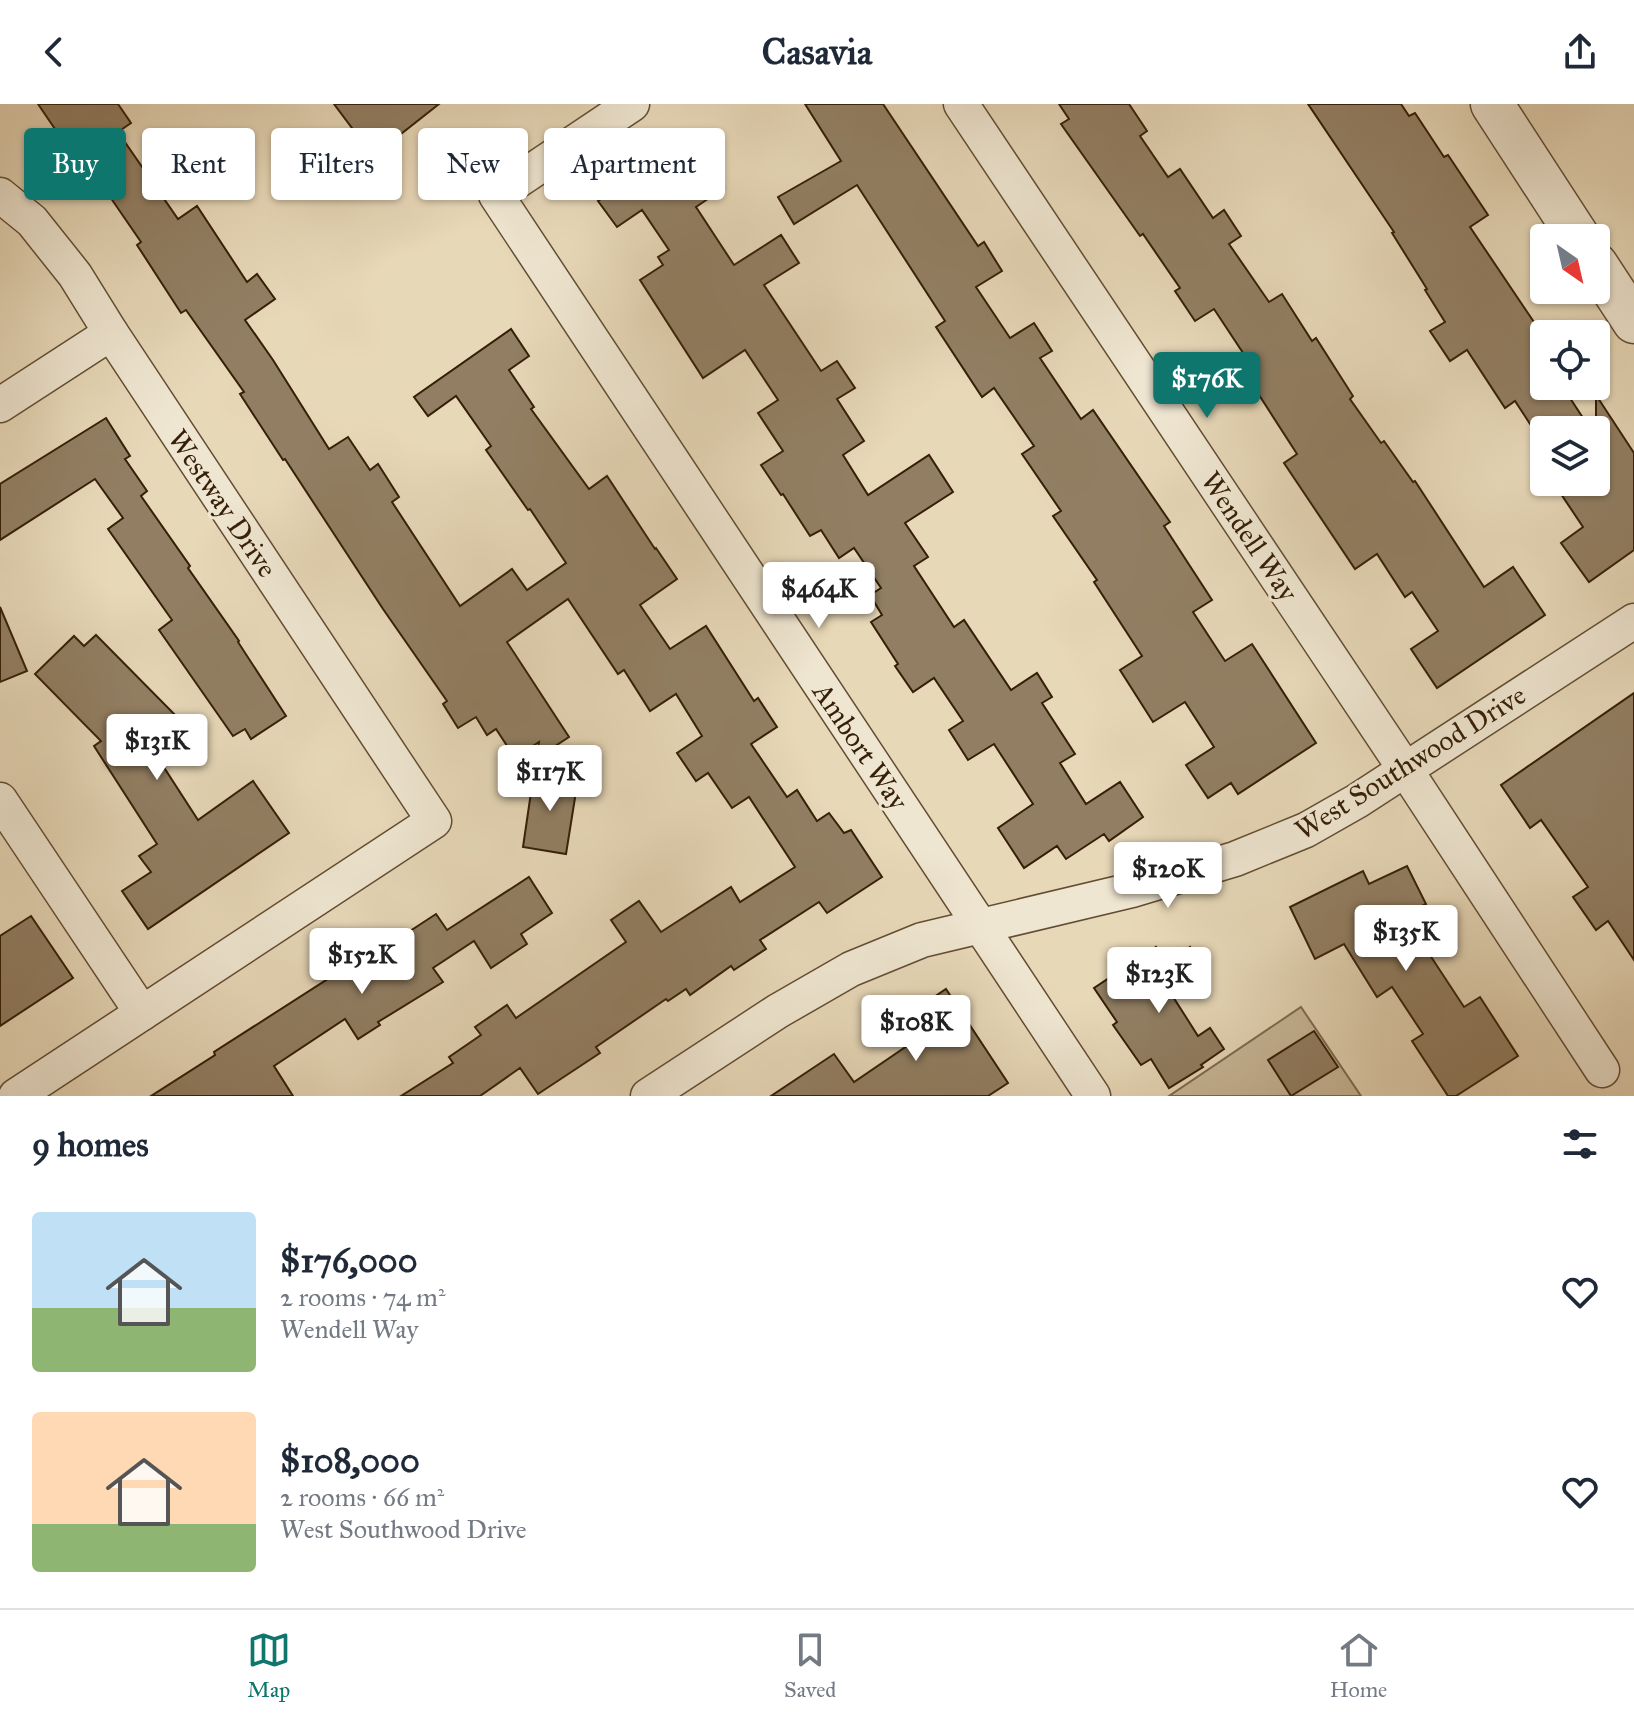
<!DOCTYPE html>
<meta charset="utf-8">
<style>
body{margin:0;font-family:"IM FELL Great Primer",serif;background:#f2f2f3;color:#1f2937;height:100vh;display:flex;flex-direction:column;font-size:30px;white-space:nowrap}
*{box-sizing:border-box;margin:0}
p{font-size:26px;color:#747a83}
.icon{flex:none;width:44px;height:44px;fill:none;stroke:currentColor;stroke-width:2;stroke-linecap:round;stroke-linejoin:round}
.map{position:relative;height:992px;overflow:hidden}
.drawer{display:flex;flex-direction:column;background:#fff;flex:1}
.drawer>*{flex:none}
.top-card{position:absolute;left:24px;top:24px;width:800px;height:72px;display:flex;gap:16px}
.needle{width:52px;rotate:146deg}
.tools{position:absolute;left:1530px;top:120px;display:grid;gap:16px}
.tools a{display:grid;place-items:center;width:80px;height:80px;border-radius:8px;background:#fff;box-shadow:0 2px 6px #0004;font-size:40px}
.price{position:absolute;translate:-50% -68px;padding:0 18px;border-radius:8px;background:#fff;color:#222;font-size:26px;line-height:52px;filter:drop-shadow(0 2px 4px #0008)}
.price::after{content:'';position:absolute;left:50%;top:48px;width:24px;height:18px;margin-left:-12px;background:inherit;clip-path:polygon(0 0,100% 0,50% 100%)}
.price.current{background:#0f766e;color:#fff}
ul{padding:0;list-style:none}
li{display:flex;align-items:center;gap:24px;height:200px;padding:0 32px}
li span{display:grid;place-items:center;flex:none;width:224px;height:160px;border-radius:8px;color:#555}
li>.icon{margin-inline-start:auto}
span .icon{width:96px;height:96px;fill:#fffc;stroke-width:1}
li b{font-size:34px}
h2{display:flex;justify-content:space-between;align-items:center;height:96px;padding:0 32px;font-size:34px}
.pill{padding:0 28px;border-radius:8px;background:#fff;box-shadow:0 2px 6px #0004;font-size:28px;line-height:72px}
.pill.current{background:#0f766e;color:#fff}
header{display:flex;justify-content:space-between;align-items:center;height:104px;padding:0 32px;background:#fff;font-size:36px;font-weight:700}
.dock{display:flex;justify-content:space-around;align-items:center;height:112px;border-top:2px solid #e0e1e3;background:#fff;font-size:22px;color:#747a83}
.dock a{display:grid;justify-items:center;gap:4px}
.dock .current{color:#0f766e}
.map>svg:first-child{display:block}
</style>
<header><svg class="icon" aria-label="back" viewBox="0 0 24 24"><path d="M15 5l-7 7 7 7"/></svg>Casavia<svg class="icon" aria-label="share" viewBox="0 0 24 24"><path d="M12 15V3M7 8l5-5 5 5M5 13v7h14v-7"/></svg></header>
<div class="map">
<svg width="1634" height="992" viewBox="0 0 1634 992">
<rect width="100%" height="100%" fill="#e7d8b8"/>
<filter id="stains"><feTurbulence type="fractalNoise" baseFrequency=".0025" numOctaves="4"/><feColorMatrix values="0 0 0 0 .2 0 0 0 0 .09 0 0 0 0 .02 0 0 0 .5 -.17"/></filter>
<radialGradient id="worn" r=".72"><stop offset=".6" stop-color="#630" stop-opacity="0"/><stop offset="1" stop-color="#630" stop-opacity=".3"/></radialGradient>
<!-- green -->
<polygon fill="#c9b99a" stroke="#7f6c50" stroke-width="2" points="1301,903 1361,992 1169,992"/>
<!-- building -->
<g fill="#927f63" stroke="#351f07" stroke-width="2">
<polygon points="38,0 118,0 131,19 118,28 178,115 197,102 247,178 257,170 275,195 245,216 273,256 329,345 348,333 370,366 378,360 399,393 392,398 460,502 512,465 527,486 566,459 530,405 528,406 486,346 491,342 456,292 428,312 414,293 511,225 529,252 509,266 534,303 531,305 589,385 607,372 655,445 656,444 677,475 640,501 670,545 706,522 754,597 758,594 777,623 751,640 787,693 797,686 817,717 829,709 844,729 851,726 882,773 827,809 819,798 760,836 766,845 734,866 731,862 690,891 686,885 668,897 666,895 596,943 600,949 538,990 520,964 480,992 401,992 453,959 449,953 481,931 475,923 507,901 516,914 626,838 611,816 639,797 661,828 731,783 740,798 795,763 749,693 732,704 708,669 696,677 677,649 702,632 676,590 650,607 624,566 618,570 568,495 507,538 569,633 537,654 539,638 515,654 496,625 487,631 476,613 458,624 443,600 447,597 383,505 285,355 283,356 240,290 244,288 186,206 181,209 137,141 141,138 82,52 63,64 45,36 57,28"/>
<polygon points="334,0 439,0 373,52"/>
<polygon points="805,0 883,0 978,142 984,138 1002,167 976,183 1010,234 1034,219 1052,247 1040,254 1081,315 1093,306 1170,418 1164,422 1212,496 1193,508 1225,557 1252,540 1316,639 1238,690 1231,679 1208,694 1186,661 1214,643 1185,598 1153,618 1120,566 1142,552 1094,478 1097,476 1053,412 1061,407 1022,350 1034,342 994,284 982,293 936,223 945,217 857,81 794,120 778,93 841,57"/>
<polygon points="1059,0 1129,0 1147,27 1140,32 1168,73 1180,65 1213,114 1224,106 1241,132 1229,140 1269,198 1282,190 1312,237 1316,234 1353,292 1350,295 1381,339 1384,337 1413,378 1415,377 1484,483 1513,463 1545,511 1437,584 1411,545 1438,527 1412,488 1405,493 1377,450 1355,465 1284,359 1297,350 1241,263 1249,258 1214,205 1195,217 1175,187 1180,184 1143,130 1140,132 1061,20 1069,15"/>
<polygon points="1308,0 1401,0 1409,12 1415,9 1444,53 1448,51 1488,111 1470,123 1544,233 1544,282 1562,282 1591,326 1534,326 1515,297 1505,304 1467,246 1450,257 1430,227 1445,218 1425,186 1427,185 1392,129 1394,128"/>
<polygon points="691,34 724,84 696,103 734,161 781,131 799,159 764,181 821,267 837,257 855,284 837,295 864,337 843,351 868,391 929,351 953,388 905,419 928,453 914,462 954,523 964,516 1011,586 1037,569 1052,593 1042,599 1075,650 1060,659 1086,700 1120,678 1143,713 1109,737 1104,730 1066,755 1057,742 1024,764 998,724 1033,700 994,640 968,656 949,626 963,617 934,574 913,588 895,562 898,560 871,518 882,511 870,491 881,484 854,444 839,454 821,426 810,432 783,390 781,391 761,361 783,347 758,309 778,296 745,246 703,274 640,176 663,161 658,153 669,146 642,106 617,123 598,97"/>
<polygon points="1596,291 1634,349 1634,446 1589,478 1561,439 1583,423 1553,378 1596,378"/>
<polygon points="106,314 130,352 125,355 147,387 141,392 190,462 188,464 239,537 238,538 286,612 251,635 245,625 233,632 159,526 172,516 108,425 123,414 95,375 0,436 0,380"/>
<polygon points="0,503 27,567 0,578"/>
<polygon points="96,531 189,625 154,648 198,716 253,677 289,729 148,825 122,787 151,768 139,752 157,740 94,642 101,637 35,570 74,532 84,542"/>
<polygon points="1634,589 1634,856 1608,817 1596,826 1573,793 1588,783 1541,716 1530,724 1501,681"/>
<polygon points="534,668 578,675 566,750 523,743"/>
<polygon points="1407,762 1426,800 1408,809 1424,842 1464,903 1480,893 1518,952 1456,992 1448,992 1412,937 1423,930 1392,883 1377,893 1344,840 1315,855 1290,803 1363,767 1369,780"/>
<polygon points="529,773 552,809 521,830 527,840 491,864 474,837 433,864 443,878 378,918 380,921 358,935 345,915 274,962 293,992 151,992 215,951 214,948 359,855 361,859 436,810 447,826"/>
<polygon points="31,812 73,874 0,922 0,832"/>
<polygon points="1156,843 1167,860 1190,843 1205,865 1170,888 1198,932 1210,924 1224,945 1201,961 1203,963 1169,984 1151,955 1141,961 1113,921 1117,918 1094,884"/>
<polygon points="946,885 1008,979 988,992 771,992 834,950 854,978 923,931 909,910"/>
<polygon points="1314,927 1338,963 1291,992 1268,956"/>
</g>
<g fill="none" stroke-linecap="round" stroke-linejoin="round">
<!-- minor casing -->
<g stroke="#624d33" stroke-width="37">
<g id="minor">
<polyline points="632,0 496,91 1093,992"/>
<polyline points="961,0 1405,665 1602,966"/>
<polyline points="0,91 32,117 75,171 111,229 434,717 16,992"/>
<polyline points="0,301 111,229"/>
<polyline points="0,696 142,909"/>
<polyline points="648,992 778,907 851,865 922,836 1132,786 1235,755 1306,726 1357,697 1634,517"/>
</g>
</g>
<!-- tertiary casing -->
<g stroke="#624d33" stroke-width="45">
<g id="tertiary">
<polyline points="1492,0 1579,134"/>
<polyline points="1596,160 1634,218"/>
</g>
</g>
<!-- minor -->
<use href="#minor" stroke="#efe6d1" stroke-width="34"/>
<!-- tertiary -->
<use href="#tertiary" stroke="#efe6d1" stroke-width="42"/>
</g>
<g text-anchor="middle" stroke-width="6" stroke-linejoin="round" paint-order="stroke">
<!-- street labels -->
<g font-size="28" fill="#351f07" stroke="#efe6d1">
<text transform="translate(223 399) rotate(56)" y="10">Westway Drive</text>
<text transform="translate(1250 432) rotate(56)" y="10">Wendell Way</text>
<text transform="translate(861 642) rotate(56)" y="10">Ambort Way</text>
<text transform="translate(1410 658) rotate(-32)" y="10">West Southwood Drive</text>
</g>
</g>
<rect width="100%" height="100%" filter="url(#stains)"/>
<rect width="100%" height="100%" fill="url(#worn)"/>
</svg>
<div class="tools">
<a><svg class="needle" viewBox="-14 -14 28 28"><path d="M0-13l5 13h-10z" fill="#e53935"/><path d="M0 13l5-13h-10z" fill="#747a83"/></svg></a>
<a><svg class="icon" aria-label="locate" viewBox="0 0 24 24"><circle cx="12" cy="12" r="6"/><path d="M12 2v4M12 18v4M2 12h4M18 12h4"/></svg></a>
<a><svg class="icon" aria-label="layers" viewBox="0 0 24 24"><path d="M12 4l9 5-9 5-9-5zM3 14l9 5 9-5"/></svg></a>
</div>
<b class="price current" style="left:1207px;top:316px">$176K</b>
<b class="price" style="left:819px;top:526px">$464K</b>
<b class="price" style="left:157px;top:678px">$131K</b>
<b class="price" style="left:550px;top:709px">$117K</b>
<b class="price" style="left:1168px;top:806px">$120K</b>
<b class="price" style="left:1406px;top:869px">$135K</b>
<b class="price" style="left:362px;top:892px">$152K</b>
<b class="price" style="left:1159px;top:911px">$123K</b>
<b class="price" style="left:916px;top:959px">$108K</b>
<div class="top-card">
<a class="pill current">Buy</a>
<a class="pill">Rent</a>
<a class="pill">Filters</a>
<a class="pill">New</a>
<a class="pill">Apartment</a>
</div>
</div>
<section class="drawer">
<h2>9 homes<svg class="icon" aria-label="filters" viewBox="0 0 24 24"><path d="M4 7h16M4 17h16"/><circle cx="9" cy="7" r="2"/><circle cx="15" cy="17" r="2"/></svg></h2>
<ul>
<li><span style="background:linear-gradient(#bfe0f5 60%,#8fb573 0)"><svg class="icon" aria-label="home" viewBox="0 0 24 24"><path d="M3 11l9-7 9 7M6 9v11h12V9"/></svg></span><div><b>$176,000</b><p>2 rooms · 74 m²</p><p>Wendell Way</p></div><svg class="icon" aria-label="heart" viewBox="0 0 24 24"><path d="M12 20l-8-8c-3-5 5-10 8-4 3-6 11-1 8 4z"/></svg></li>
<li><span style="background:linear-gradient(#ffd9b3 70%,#8fb573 0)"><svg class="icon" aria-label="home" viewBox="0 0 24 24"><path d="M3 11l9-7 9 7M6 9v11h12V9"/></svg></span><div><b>$108,000</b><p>2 rooms · 66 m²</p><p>West Southwood Drive</p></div><svg class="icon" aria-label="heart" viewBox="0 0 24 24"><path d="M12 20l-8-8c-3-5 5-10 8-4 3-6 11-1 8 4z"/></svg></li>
</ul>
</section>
<nav class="dock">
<a class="current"><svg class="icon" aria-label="map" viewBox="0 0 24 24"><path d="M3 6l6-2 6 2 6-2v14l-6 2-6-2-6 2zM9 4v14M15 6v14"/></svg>Map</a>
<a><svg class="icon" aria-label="saved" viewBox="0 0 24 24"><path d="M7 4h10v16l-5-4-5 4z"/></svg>Saved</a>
<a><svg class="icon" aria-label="home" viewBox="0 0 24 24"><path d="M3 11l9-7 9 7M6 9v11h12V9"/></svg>Home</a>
</nav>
